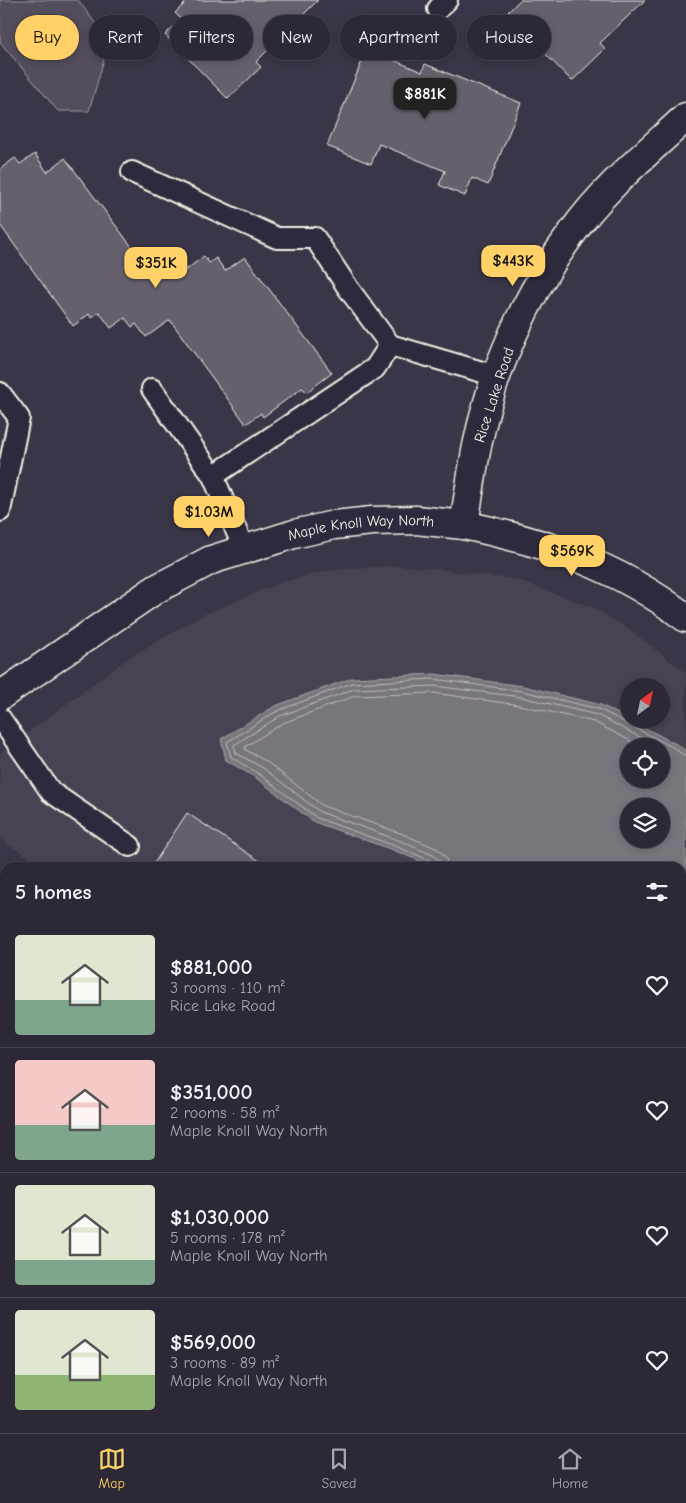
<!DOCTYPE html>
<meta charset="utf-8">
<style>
body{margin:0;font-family:"Comic Neue",sans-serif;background:#34303d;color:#f1f3f6;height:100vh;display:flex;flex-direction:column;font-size:19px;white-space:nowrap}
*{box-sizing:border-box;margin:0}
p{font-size:16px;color:#a6a6ad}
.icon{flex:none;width:28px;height:28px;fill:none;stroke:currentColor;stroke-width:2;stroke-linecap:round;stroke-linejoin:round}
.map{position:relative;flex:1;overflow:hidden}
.sheet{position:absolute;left:0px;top:862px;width:686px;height:571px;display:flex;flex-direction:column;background:#2c2835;border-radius:15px 15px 0 0;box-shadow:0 2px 8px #0003,0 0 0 1px #484450}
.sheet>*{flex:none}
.hud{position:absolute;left:15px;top:15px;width:656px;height:45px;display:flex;gap:10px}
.needle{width:32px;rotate:33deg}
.controls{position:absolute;left:620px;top:678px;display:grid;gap:10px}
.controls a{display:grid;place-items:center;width:50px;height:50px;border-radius:50%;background:#2c2835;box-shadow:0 2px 8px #0003,0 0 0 1px #484450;font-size:25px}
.price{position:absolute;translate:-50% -42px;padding:0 11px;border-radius:10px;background:#ffd166;color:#111;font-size:16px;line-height:32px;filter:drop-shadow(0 1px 2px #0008)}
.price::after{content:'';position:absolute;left:50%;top:30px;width:15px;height:11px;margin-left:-8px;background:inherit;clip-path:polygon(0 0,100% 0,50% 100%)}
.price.current{background:#222;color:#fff}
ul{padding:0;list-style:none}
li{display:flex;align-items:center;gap:15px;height:125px;padding:0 15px}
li+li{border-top:1px solid #484450}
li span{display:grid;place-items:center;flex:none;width:140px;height:100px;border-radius:5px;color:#555}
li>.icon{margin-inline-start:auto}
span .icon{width:60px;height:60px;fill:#fffc;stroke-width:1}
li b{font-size:21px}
h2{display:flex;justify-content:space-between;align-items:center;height:60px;padding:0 15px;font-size:21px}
.tag{padding:0 18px;border-radius:22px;background:#2c2835;box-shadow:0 2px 8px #0003,0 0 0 1px #484450;font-size:18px;line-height:45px}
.tag.current{background:#ffd166;color:#111}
.tab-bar{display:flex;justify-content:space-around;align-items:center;height:70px;border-top:1px solid #484450;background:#2c2835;font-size:14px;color:#a6a6ad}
.tab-bar a{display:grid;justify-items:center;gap:2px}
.tab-bar .current{color:#ffd166}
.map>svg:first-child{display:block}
</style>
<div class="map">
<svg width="686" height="1433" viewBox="0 0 686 1433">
<rect width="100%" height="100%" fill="#3b3647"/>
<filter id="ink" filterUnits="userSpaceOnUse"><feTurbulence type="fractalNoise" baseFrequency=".02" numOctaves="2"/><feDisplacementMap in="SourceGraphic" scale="10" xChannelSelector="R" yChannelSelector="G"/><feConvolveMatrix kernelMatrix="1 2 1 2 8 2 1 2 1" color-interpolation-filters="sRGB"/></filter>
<g filter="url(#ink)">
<!-- built -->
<g fill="#484352" fill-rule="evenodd">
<path d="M400 566 436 569 517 580 594 608 630 630 686 673V1433H132L124 1429H681V868L23 867 29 857 0 839V753L130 657 203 615 277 584 322 572 354 568ZM629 686H661V719H629ZM629 746H661V779H629ZM629 806H661V839H629Z"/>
<polygon points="5,895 5,1126 0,1123 0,903"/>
</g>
<!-- green -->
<polygon fill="#534e5c" stroke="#a4a0a2" points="0,0 78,0 109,42 89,111 58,111 0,42"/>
<!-- water -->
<path fill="#78747b" stroke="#aaa6a7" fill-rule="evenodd" d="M434 674 523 686 601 705 676 744 686 751V923L681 925V868L434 867 393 850 314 822 256 778 226 760 221 739 275 706 352 678ZM629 746H661V779H629ZM629 806H661V839H629Z"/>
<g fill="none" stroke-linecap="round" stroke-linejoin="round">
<!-- shore -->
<g stroke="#c2bfbc" stroke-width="1">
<polyline points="434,868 431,861 395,846 317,818 259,774 231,757 227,742 277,711 352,683 434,679 522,691 599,709 674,748 682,754 686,755"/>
<polyline points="440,868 439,860 433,855 398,840 320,812 263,768 236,753 234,745 280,716 354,689 434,686 521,697 597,715 657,746"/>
<polyline points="448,868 446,858 438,849 400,833 323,806 267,762 246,750 245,747 283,723 355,696 433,693 519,705 594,722 640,746"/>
</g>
</g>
<!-- building -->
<g fill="#65616c" stroke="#f4f1e8">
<polygon points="188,0 318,0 256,62 261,67 228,99 165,35 181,19 175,13"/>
<polygon points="520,0 645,0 600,43 605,49 572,81 506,14"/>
<polygon points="367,49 422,72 425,64 521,103 488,185 472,178 465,196 439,185 445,171 379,144 371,164 327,146"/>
<polygon points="35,154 47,172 65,158 150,271 174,253 186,270 204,256 209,263 216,258 225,271 245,257 332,373 307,392 302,388 263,417 261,413 246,424 170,320 146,337 136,324 132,327 125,318 111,328 99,312 91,318 89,314 73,326 0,225 0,169 15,158 20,164"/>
<polygon points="187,813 270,868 151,868"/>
</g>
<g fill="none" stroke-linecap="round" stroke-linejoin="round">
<!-- lane casing -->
<g stroke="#f4f1e8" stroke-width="24">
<g id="lane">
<polyline points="438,9 447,0"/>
<polyline points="132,172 277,238 315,238 348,288 390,345 496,376"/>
<polyline points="152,389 213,476"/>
<polyline points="0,393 19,418 0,511"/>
<polyline points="244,549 213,476 375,368 390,345"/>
<polyline points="0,718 51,792 130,846"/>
<polyline points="681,1034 686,1032"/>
<polyline points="0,1093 5,1096"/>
<polyline points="681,1243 686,1242"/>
<polyline points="659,1429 663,1433"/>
</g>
</g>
<!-- street casing -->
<g stroke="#f4f1e8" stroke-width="31">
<g id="street">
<path id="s1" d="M0 696 156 589 211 560 294 534 334 525 372 521 416 520 464 525"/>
</g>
</g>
<!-- secondary casing -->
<g stroke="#f4f1e8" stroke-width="31">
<g id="secondary">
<path d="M686 117C646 154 603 189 572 233 526 295 492 370 477 446 472 472 468 499 464 525 548 543 616 565 686 618"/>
<polyline points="681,1396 686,1393"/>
<polyline points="11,1429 18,1433"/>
<polyline points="631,1433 635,1429"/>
</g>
</g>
<!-- path -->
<g stroke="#f4f1e8" stroke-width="3" stroke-dasharray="1 4" stroke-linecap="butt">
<polyline points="0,1371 5,1374"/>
<polyline points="104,1429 112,1433"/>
</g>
<!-- lane -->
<use href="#lane" stroke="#2f2a3d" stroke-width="20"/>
<!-- street -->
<use href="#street" stroke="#2f2a3d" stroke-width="28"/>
<!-- secondary -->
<use href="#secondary" stroke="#2f2a3d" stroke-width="28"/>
</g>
</g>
<g text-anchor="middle" stroke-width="4" stroke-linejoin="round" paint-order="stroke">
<!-- street labels -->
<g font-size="15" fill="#f4f1e8" stroke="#2f2a3d">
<text transform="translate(494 395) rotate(-72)" y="5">Rice Lake Road</text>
<text dy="5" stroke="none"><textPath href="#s1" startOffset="406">Maple Knoll Way North</textPath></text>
</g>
</g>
</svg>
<div class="controls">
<a><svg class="needle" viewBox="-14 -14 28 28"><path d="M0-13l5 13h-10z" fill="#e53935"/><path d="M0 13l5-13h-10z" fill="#a6a6ad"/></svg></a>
<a><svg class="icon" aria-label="locate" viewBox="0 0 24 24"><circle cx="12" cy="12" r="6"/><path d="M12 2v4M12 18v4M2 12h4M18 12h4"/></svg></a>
<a><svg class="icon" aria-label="layers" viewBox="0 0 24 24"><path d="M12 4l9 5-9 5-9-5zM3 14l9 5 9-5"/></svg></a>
</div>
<b class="price current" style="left:425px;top:120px">$881K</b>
<b class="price" style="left:513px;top:287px">$443K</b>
<b class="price" style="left:156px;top:289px">$351K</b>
<b class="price" style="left:209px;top:538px">$1.03M</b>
<b class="price" style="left:572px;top:577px">$569K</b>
<div class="hud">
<a class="tag current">Buy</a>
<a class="tag">Rent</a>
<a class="tag">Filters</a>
<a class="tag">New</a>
<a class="tag">Apartment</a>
<a class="tag">House</a>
</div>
<section class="sheet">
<h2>5 homes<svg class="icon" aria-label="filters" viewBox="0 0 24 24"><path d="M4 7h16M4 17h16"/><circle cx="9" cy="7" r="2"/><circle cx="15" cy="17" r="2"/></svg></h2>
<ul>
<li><span style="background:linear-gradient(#dfe7d0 65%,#7fa58c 0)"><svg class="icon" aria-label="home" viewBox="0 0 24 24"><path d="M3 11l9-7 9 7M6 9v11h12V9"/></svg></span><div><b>$881,000</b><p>3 rooms · 110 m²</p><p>Rice Lake Road</p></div><svg class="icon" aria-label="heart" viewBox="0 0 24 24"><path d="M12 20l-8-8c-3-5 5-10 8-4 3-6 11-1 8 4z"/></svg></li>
<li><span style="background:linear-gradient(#f6c9c9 65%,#7fa58c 0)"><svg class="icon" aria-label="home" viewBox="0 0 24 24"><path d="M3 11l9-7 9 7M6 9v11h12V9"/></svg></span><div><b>$351,000</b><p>2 rooms · 58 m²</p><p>Maple Knoll Way North</p></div><svg class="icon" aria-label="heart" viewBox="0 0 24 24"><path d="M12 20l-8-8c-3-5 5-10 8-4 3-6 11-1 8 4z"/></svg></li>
<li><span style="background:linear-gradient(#dfe7d0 75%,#7fa58c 0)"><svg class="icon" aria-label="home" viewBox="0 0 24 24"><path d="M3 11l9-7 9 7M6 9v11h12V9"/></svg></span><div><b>$1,030,000</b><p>5 rooms · 178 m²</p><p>Maple Knoll Way North</p></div><svg class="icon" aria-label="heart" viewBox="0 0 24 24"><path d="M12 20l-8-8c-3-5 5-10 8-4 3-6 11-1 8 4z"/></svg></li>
<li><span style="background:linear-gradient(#dfe7d0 65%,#8fb573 0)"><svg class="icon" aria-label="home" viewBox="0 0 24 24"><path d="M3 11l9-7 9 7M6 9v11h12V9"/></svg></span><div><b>$569,000</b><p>3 rooms · 89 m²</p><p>Maple Knoll Way North</p></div><svg class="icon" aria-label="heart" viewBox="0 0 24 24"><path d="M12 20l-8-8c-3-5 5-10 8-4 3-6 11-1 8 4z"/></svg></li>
</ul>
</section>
</div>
<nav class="tab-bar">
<a class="current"><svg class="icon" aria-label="map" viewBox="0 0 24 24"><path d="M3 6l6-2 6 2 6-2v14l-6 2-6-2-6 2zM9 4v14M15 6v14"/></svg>Map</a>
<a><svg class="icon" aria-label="saved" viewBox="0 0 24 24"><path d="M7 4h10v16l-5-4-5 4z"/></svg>Saved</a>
<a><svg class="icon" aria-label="home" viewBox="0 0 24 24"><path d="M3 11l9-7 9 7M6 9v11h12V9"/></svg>Home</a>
</nav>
